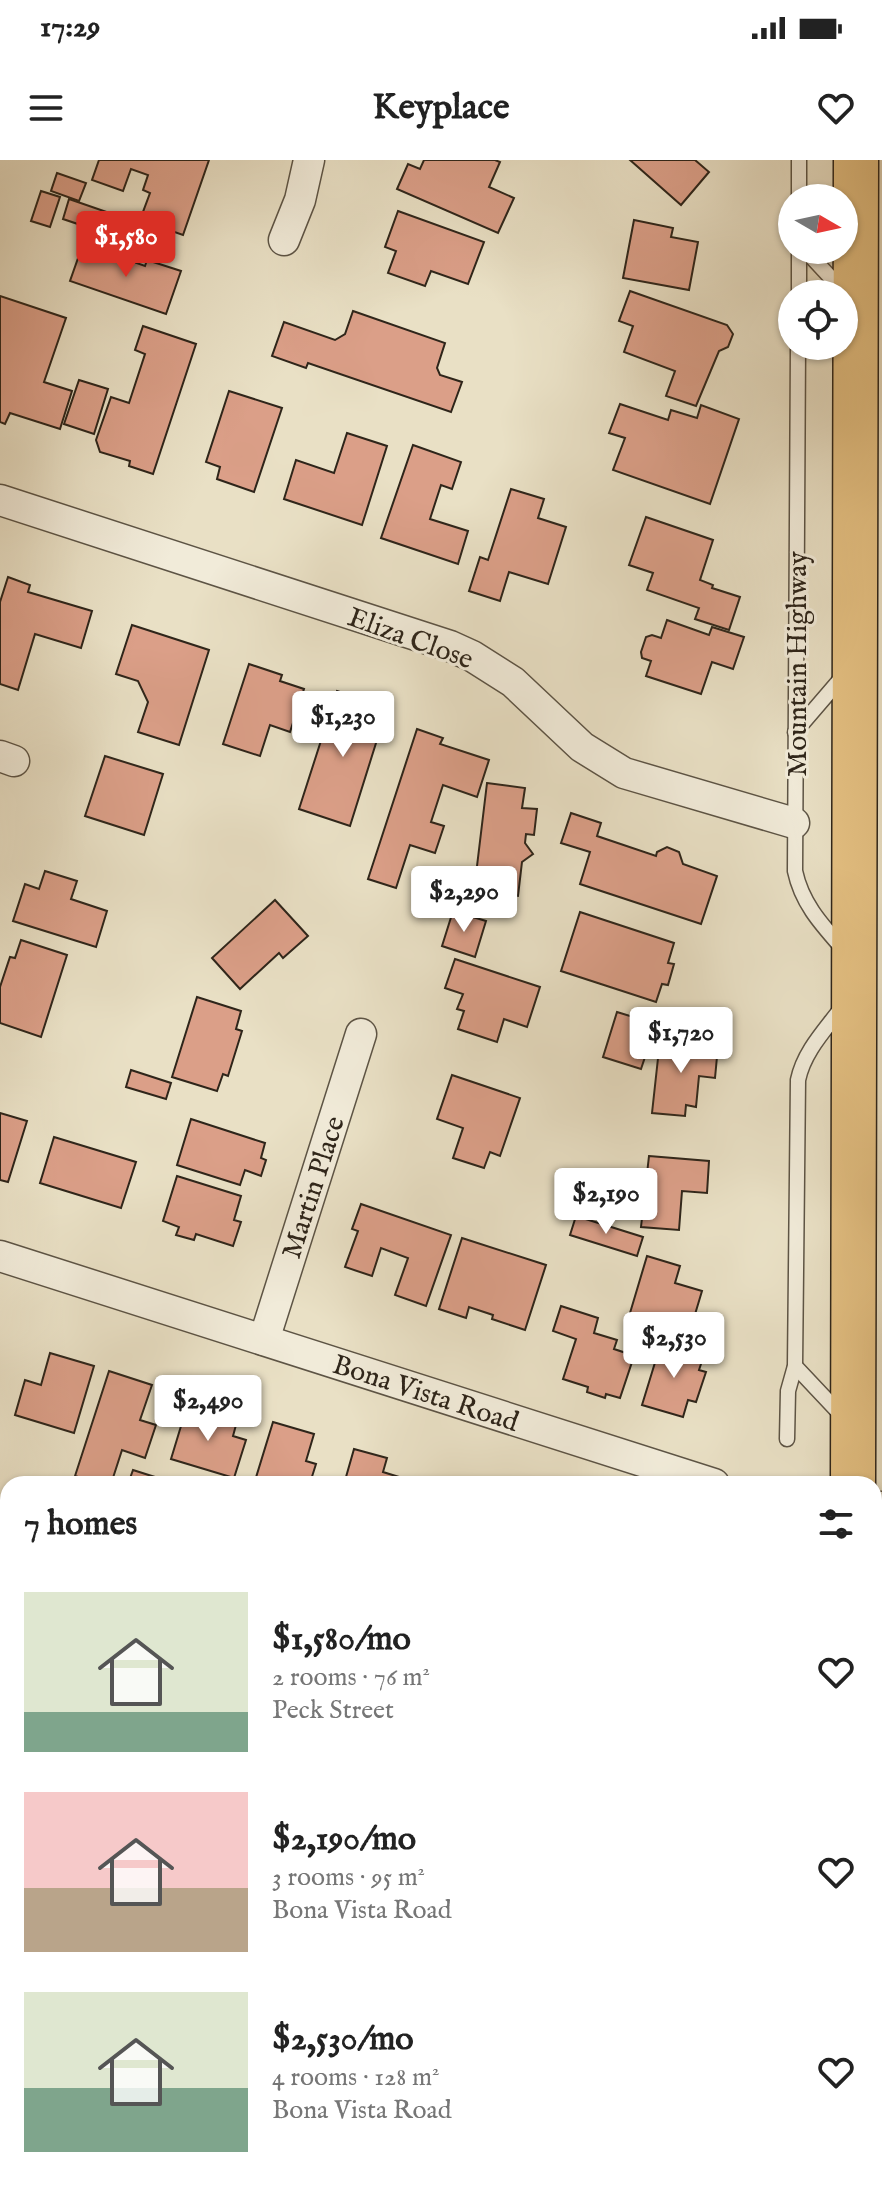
<!DOCTYPE html>
<meta charset="utf-8">
<style>
body{margin:0;font-family:"IM FELL English",serif;background:#f2f2f2;color:#222;height:100vh;display:flex;flex-direction:column;font-size:30px;white-space:nowrap}
*{box-sizing:border-box;margin:0}
p{font-size:26px;color:#767676}
.icon{flex:none;width:44px;height:44px;fill:none;stroke:currentColor;stroke-width:2;stroke-linecap:round;stroke-linejoin:round}
.map{position:relative;flex:1;overflow:hidden}
.drawer{position:absolute;left:0px;top:1316px;width:882px;height:714px;display:flex;flex-direction:column;background:#fff;border-radius:24px 24px 0 0;box-shadow:0 2px 6px #0004}
.drawer>*{flex:none}
.needle{width:52px;rotate:99deg}
.tools{position:absolute;left:778px;top:24px;display:grid;gap:16px}
.tools a{display:grid;place-items:center;width:80px;height:80px;border-radius:50%;background:#fff;box-shadow:0 2px 6px #0004;font-size:40px}
.price{position:absolute;translate:-50% -68px;padding:0 18px;border-radius:8px;background:#fff;color:#222;font-size:26px;line-height:52px;filter:drop-shadow(0 2px 4px #0008)}
.price::after{content:'';position:absolute;left:50%;top:48px;width:24px;height:18px;margin-left:-12px;background:inherit;clip-path:polygon(0 0,100% 0,50% 100%)}
.price.active{background:#d93025;color:#fff}
ul{padding:0;list-style:none}
li{display:flex;align-items:center;gap:24px;height:200px;padding:0 24px}
li span{display:grid;place-items:center;flex:none;width:224px;height:160px;border-radius:0px;color:#555}
li>.icon{margin-inline-start:auto}
span .icon{width:96px;height:96px;fill:#fffc;stroke-width:1}
li b{font-size:34px}
h2{display:flex;justify-content:space-between;align-items:center;height:96px;padding:0 24px;font-size:34px}
.status{display:flex;justify-content:space-between;align-items:center;height:56px;padding:0 40px;background:#fff;direction:ltr}
.status svg{height:22px;fill:currentColor}
header{display:flex;justify-content:space-between;align-items:center;height:104px;padding:0 24px;background:#fff;font-size:36px;font-weight:700}
.map>svg:first-child{display:block}
</style>
<div class="status"><b>17:29</b><svg viewBox="0 0 49 12"><path d="M0 12V9h3v3zM5 12V6h3v6zM10 12V3h3v9zM15 12V0h3v12zM26 1h20v11H26zM47 4h2v5h-2z"/></svg></div>
<header><svg class="icon" aria-label="menu" viewBox="0 0 24 24"><path d="M4 6h16M4 12h16M4 18h16"/></svg>Keyplace<svg class="icon" aria-label="heart" viewBox="0 0 24 24"><path d="M12 20l-8-8c-3-5 5-10 8-4 3-6 11-1 8 4z"/></svg></header>
<div class="map">
<svg width="882" height="2029" viewBox="0 0 882 2029">
<rect width="100%" height="100%" fill="#e9e0c5"/>
<filter id="stains"><feTurbulence type="fractalNoise" baseFrequency=".0025" numOctaves="4"/><feColorMatrix values="0 0 0 0 .2 0 0 0 0 .09 0 0 0 0 .02 0 0 0 .5 -.17"/></filter>
<radialGradient id="worn" r=".72"><stop offset=".6" stop-color="#630" stop-opacity="0"/><stop offset="1" stop-color="#630" stop-opacity=".3"/></radialGradient>
<!-- green -->
<polygon fill="#bfc08f" stroke="#767254" stroke-width="2" points="443,2022 562,2022 562,2029 442,2029"/>
<!-- building -->
<g fill="#db9f88" stroke="#2e251a" stroke-width="2">
<polygon points="99,0 209,0 183,75 140,60 150,33 143,30 148,15 131,9 123,31 92,20"/>
<polygon points="424,0 495,0 500,2 489,27 514,38 498,73 397,29 408,4 420,9"/>
<polygon points="630,0 695,0 709,12 681,45"/>
<polygon points="57,13 86,23 79,41 51,31"/>
<polygon points="41,31 60,37 50,67 31,61"/>
<polygon points="69,39 156,69 149,88 63,59"/>
<polygon points="398,51 484,82 468,124 431,111 425,126 388,113 396,91 385,87"/>
<polygon points="634,60 673,68 671,77 698,82 689,130 623,118"/>
<polygon points="83,84 145,106 147,100 181,111 166,154 70,121"/>
<polygon points="630,131 727,165 733,174 728,187 719,191 696,246 666,236 675,211 624,192 633,166 619,161"/>
<polygon points="0,136 66,158 44,222 72,231 60,269 10,253 5,264 0,262"/>
<polygon points="353,151 445,183 437,208 440,215 462,222 451,252 308,203 306,208 272,196 284,162 335,180 345,174"/>
<polygon points="143,166 196,184 153,314 129,306 130,301 100,292 96,280 111,237 129,243 145,194 135,190"/>
<polygon points="79,220 108,229 94,274 64,264"/>
<polygon points="229,231 282,248 254,332 217,319 220,307 206,302"/>
<polygon points="620,244 668,260 671,250 697,258 701,245 739,259 710,344 613,310 625,278 609,273"/>
<polygon points="347,273 387,286 362,365 284,339 296,300 334,313"/>
<polygon points="413,285 461,302 452,329 441,325 430,359 468,371 458,404 381,378"/>
<polygon points="511,329 544,339 538,358 566,367 548,424 509,412 500,441 469,431 480,397 488,400"/>
<polygon points="646,357 713,380 700,420 713,425 712,428 740,437 729,470 695,459 699,448 647,430 653,413 629,405"/>
<polygon points="8,417 30,425 28,432 92,451 81,488 35,474 18,530 0,524 0,442"/>
<polygon points="667,460 709,475 712,467 744,477 733,509 712,502 701,534 646,516 651,501 642,498 641,492 646,477 652,475 661,478"/>
<polygon points="132,465 209,490 179,585 138,572 148,542 138,521 116,514"/>
<polygon points="249,504 282,515 280,521 304,529 290,572 270,565 260,596 223,584"/>
<polygon points="337,531 387,548 350,666 299,649"/>
<polygon points="417,569 443,578 440,584 489,600 477,637 443,625 431,662 444,666 435,693 410,685 396,728 368,719"/>
<polygon points="105,596 163,614 144,675 85,656"/>
<polygon points="487,623 525,628 522,648 537,649 534,675 526,674 525,683 533,694 522,702 518,736 474,731"/>
<polygon points="571,653 601,663 597,676 656,696 657,692 667,687 679,692 683,704 717,716 701,764 580,724 590,692 561,683"/>
<polygon points="45,711 77,721 71,739 107,751 96,787 13,761 25,724 39,729"/>
<polygon points="275,740 308,776 283,798 279,793 240,829 212,798"/>
<polygon points="453,751 486,761 475,797 442,786"/>
<polygon points="580,752 674,783 668,803 674,804 668,825 662,824 656,842 561,811"/>
<polygon points="21,780 67,795 41,877 0,863 0,827 10,797 15,798"/>
<polygon points="455,799 540,827 527,867 504,859 497,882 458,869 464,851 457,849 463,834 445,828"/>
<polygon points="197,837 241,851 236,869 242,871 228,916 223,914 217,931 172,917"/>
<polygon points="617,852 656,864 641,909 603,897"/>
<polygon points="660,880 718,886 715,918 699,916 696,947 686,945 685,956 652,953"/>
<polygon points="131,910 171,923 166,939 126,927"/>
<polygon points="452,915 520,938 500,996 490,992 484,1008 453,998 463,968 437,959"/>
<polygon points="0,953 27,961 8,1022 0,1020"/>
<polygon points="191,959 265,983 261,998 266,1000 261,1016 245,1010 240,1025 177,1005"/>
<polygon points="54,977 136,1002 121,1048 40,1023"/>
<polygon points="649,996 709,1001 707,1033 682,1031 679,1070 641,1067"/>
<polygon points="177,1016 241,1036 234,1060 241,1062 233,1086 196,1074 194,1080 176,1075 179,1067 163,1061"/>
<polygon points="361,1044 451,1075 426,1146 395,1135 408,1098 381,1088 372,1116 345,1107 358,1071 352,1069"/>
<polygon points="576,1056 643,1077 637,1096 570,1075"/>
<polygon points="462,1078 546,1105 525,1170 492,1159 493,1155 469,1147 466,1158 439,1149"/>
<polygon points="647,1096 680,1106 675,1123 702,1131 690,1171 630,1153"/>
<polygon points="561,1146 598,1158 594,1173 617,1180 614,1189 626,1193 625,1196 633,1199 620,1238 606,1234 605,1238 587,1232 588,1227 563,1219 576,1179 553,1171"/>
<polygon points="661,1183 704,1195 699,1210 706,1212 696,1242 688,1240 683,1257 642,1245"/>
<polygon points="50,1193 94,1206 74,1273 15,1255 25,1220 41,1225"/>
<polygon points="109,1211 152,1225 140,1260 156,1265 145,1298 122,1290 111,1324 100,1324 75,1316"/>
<polygon points="188,1243 213,1251 211,1258 236,1265 233,1276 246,1280 234,1318 171,1299"/>
<polygon points="273,1262 314,1274 306,1301 316,1304 310,1323 313,1324 254,1324"/>
<polygon points="354,1289 387,1298 383,1312 399,1317 397,1324 344,1324"/>
<polygon points="133,1310 158,1318 156,1324 128,1324"/>
<polygon points="0,1387 8,1389 8,1442 0,1440"/>
<polygon points="8,1824 8,1870 0,1867 0,1849"/>
<polygon points="295,2022 337,2022 336,2029 295,2029"/>
<polygon points="600,2022 644,2022 668,2029 598,2029"/>
<polygon points="655,2022 736,2022 736,2029 668,2029 654,2025"/>
</g>
<g fill="none" stroke-linecap="round" stroke-linejoin="round">
<!-- lane casing -->
<g stroke="#5d5445" stroke-width="17">
<g id="lane">
<polyline points="799,0 799,38"/>
<polyline points="805,90 845,133"/>
<polyline points="799,134 799,90"/>
<path d="M798 186 795 711C802 744 822 765 844 790"/>
<polyline points="795,572 844,515"/>
<polyline points="795,1206 844,1258"/>
<path d="M787 1279 788 1231 795 1206 798 920C804 891 826 869 843 846"/>
<polyline points="792,2022 792,2029"/>
<polyline points="562,2029 562,2022"/>
</g>
</g>
<!-- street casing -->
<g stroke="#5d5445" stroke-width="33">
<g id="street">
<polyline points="284,80 300,40 309,0"/>
<polyline points="0,340 450,486 472,496 513,522 582,587 624,613 794,663"/>
<polyline points="0,596 14,601"/>
<polyline points="0,1096 714,1324"/>
<polyline points="264,1180 361,874"/>
<polyline points="874,1347 882,1347"/>
<polyline points="0,1658 8,1661"/>
<polyline points="874,1671 882,1671"/>
<polyline points="442,2029 443,2022"/>
</g>
</g>
<!-- primary casing -->
<g stroke="#2e251a" stroke-width="47">
<g id="primary">
<polyline points="853,1324 856,0"/>
<polyline points="853,2029 853,2022"/>
</g>
</g>
<!-- lane -->
<use href="#lane" stroke="#f1ebd9" stroke-width="14"/>
<!-- street -->
<use href="#street" stroke="#f1ebd9" stroke-width="30"/>
<!-- primary -->
<use href="#primary" stroke="#e4c082" stroke-width="44"/>
</g>
<g text-anchor="middle" stroke-width="6" stroke-linejoin="round" paint-order="stroke">
<!-- street labels -->
<g font-size="28" fill="#2e251a" stroke="#f1ebd9">
<text transform="translate(411 477) rotate(20)" y="10">Eliza Close</text>
<text transform="translate(796 504) rotate(-90)" y="10">Mountain Highway</text>
<text transform="translate(312 1027) rotate(-72)" y="10">Martin Place</text>
<text transform="translate(426 1232) rotate(18)" y="10">Bona Vista Road</text>
</g>
</g>
<rect width="100%" height="100%" filter="url(#stains)"/>
<rect width="100%" height="100%" fill="url(#worn)"/>
</svg>
<div class="tools">
<a><svg class="needle" viewBox="-14 -14 28 28"><path d="M0-13l5 13h-10z" fill="#e53935"/><path d="M0 13l5-13h-10z" fill="#767676"/></svg></a>
<a><svg class="icon" aria-label="locate" viewBox="0 0 24 24"><circle cx="12" cy="12" r="6"/><path d="M12 2v4M12 18v4M2 12h4M18 12h4"/></svg></a>
</div>
<b class="price active" style="left:126px;top:119px">$1,580</b>
<b class="price" style="left:343px;top:599px">$1,230</b>
<b class="price" style="left:464px;top:774px">$2,290</b>
<b class="price" style="left:681px;top:915px">$1,720</b>
<b class="price" style="left:606px;top:1076px">$2,190</b>
<b class="price" style="left:674px;top:1220px">$2,530</b>
<b class="price" style="left:208px;top:1283px">$2,490</b>
<section class="drawer">
<h2>7 homes<svg class="icon" aria-label="filters" viewBox="0 0 24 24"><path d="M4 7h16M4 17h16"/><circle cx="9" cy="7" r="2"/><circle cx="15" cy="17" r="2"/></svg></h2>
<ul>
<li><span style="background:linear-gradient(#dfe7d0 75%,#7fa58c 0)"><svg class="icon" aria-label="home" viewBox="0 0 24 24"><path d="M3 11l9-7 9 7M6 9v11h12V9"/></svg></span><div><b>$1,580/mo</b><p>2 rooms · 76 m²</p><p>Peck Street</p></div><svg class="icon" aria-label="heart" viewBox="0 0 24 24"><path d="M12 20l-8-8c-3-5 5-10 8-4 3-6 11-1 8 4z"/></svg></li>
<li><span style="background:linear-gradient(#f6c9c9 60%,#b9a48a 0)"><svg class="icon" aria-label="home" viewBox="0 0 24 24"><path d="M3 11l9-7 9 7M6 9v11h12V9"/></svg></span><div><b>$2,190/mo</b><p>3 rooms · 95 m²</p><p>Bona Vista Road</p></div><svg class="icon" aria-label="heart" viewBox="0 0 24 24"><path d="M12 20l-8-8c-3-5 5-10 8-4 3-6 11-1 8 4z"/></svg></li>
<li><span style="background:linear-gradient(#dfe7d0 60%,#7fa58c 0)"><svg class="icon" aria-label="home" viewBox="0 0 24 24"><path d="M3 11l9-7 9 7M6 9v11h12V9"/></svg></span><div><b>$2,530/mo</b><p>4 rooms · 128 m²</p><p>Bona Vista Road</p></div><svg class="icon" aria-label="heart" viewBox="0 0 24 24"><path d="M12 20l-8-8c-3-5 5-10 8-4 3-6 11-1 8 4z"/></svg></li>
</ul>
</section>
</div>
